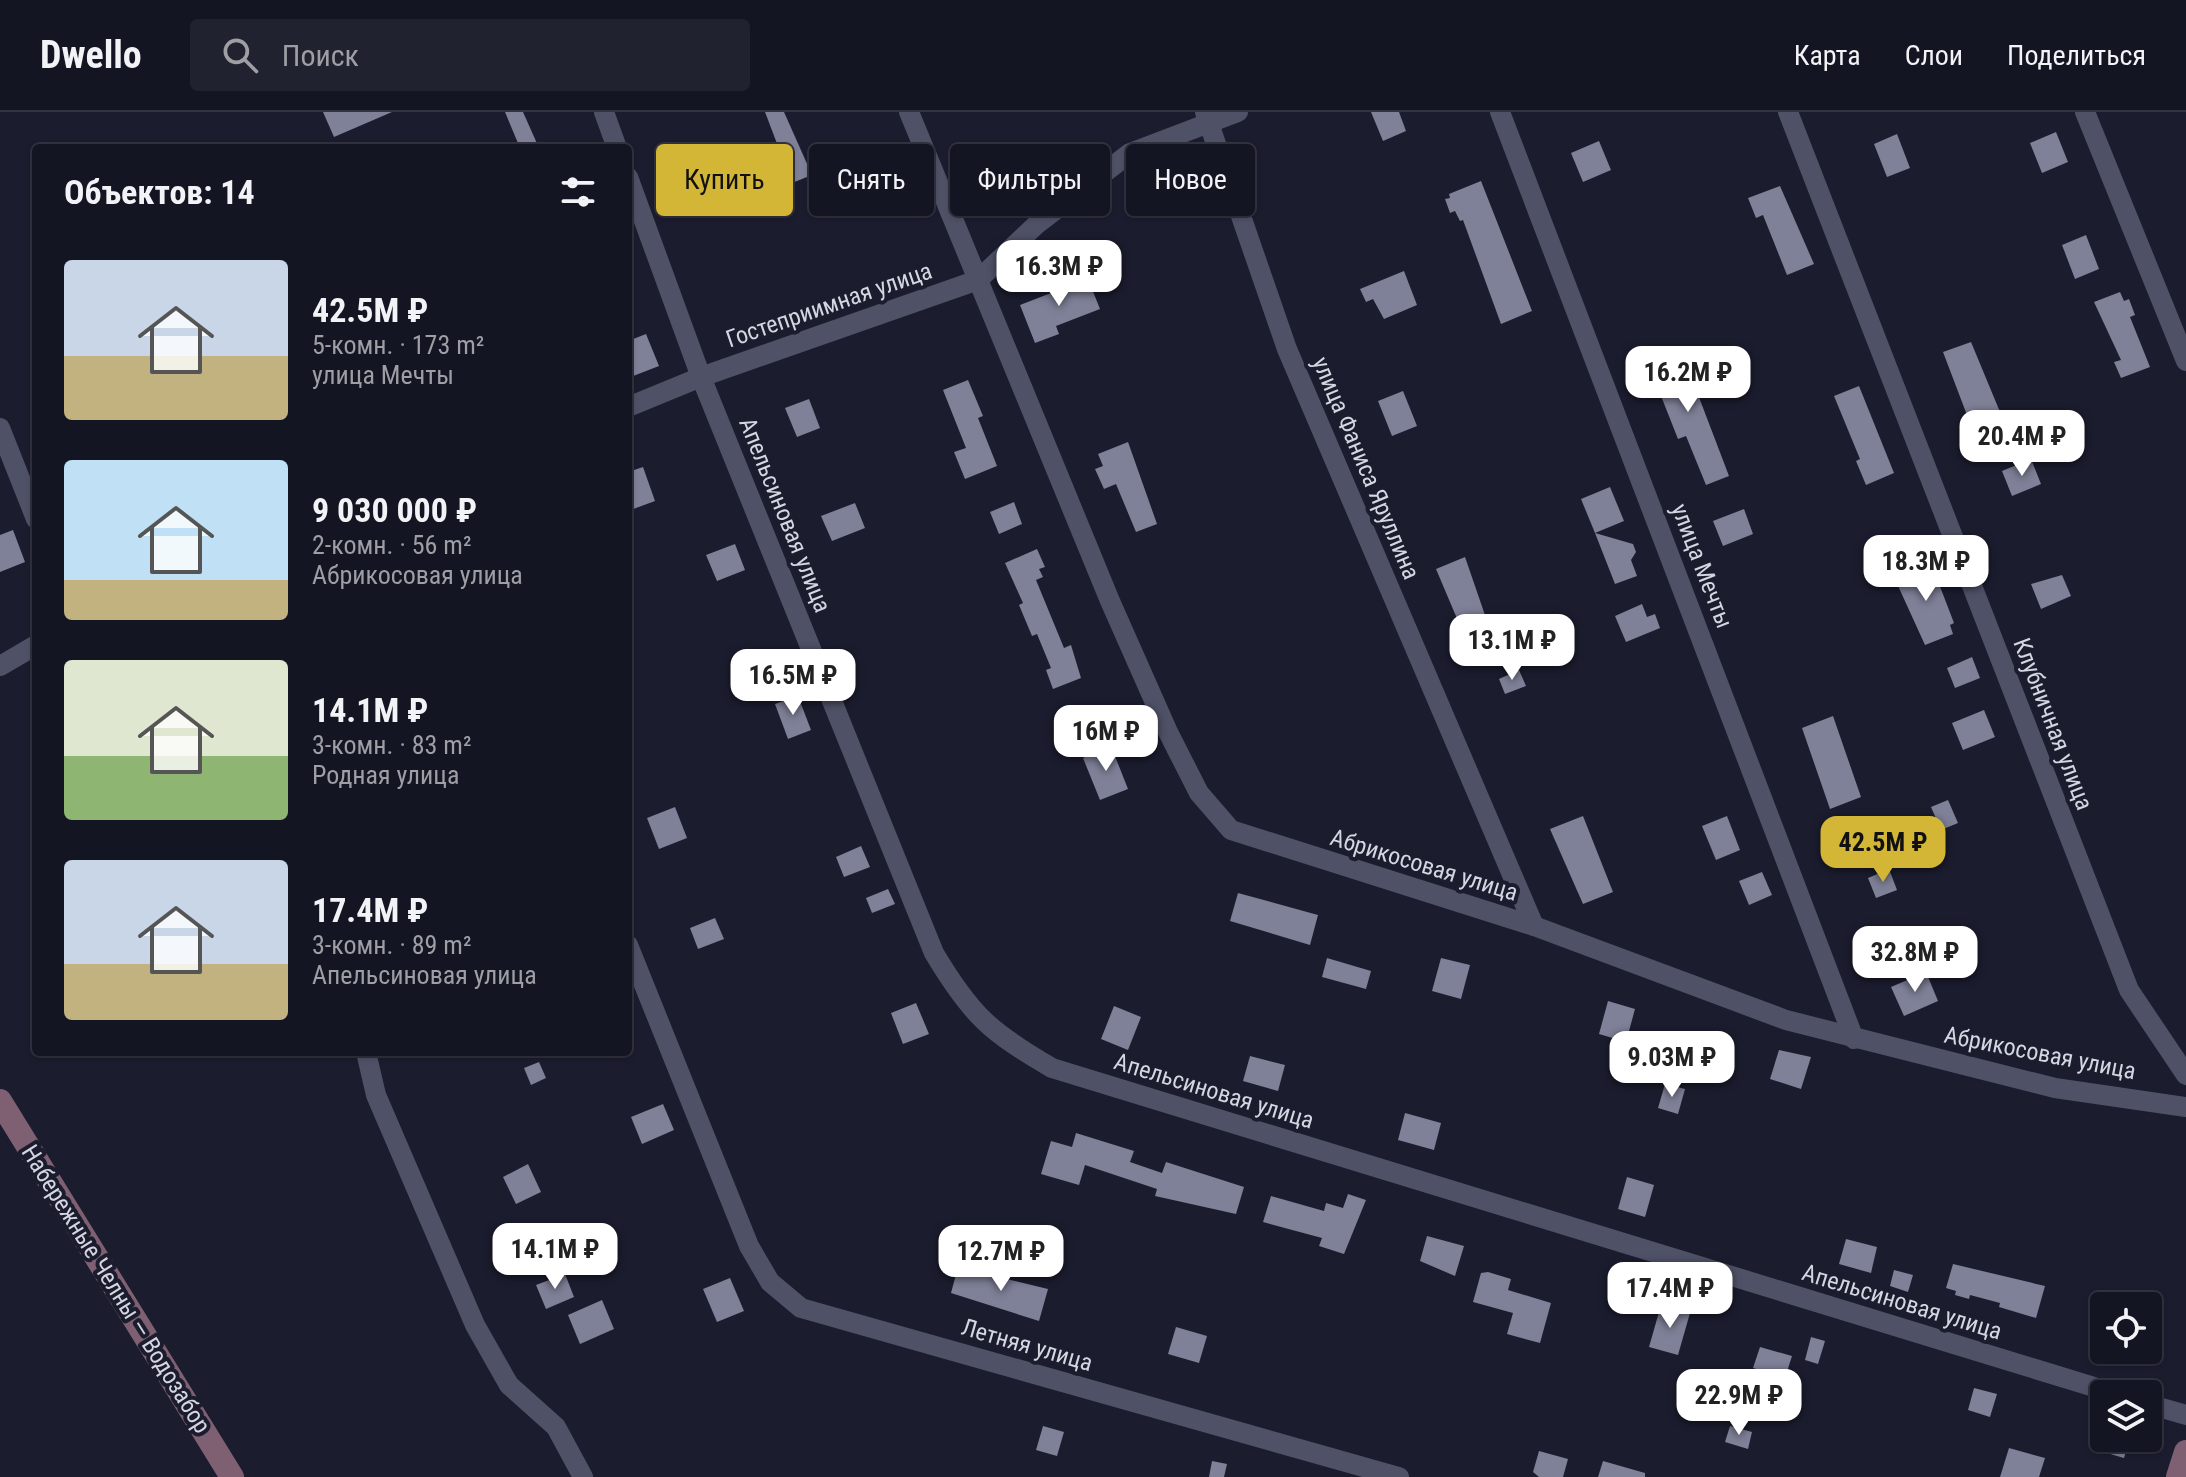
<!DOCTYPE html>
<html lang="ru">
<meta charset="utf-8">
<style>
body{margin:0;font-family:"Roboto Condensed",sans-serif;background:#21222f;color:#f1f3f6;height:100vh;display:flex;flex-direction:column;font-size:30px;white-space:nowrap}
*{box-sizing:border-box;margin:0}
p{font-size:26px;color:#9d9fa5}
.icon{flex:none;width:44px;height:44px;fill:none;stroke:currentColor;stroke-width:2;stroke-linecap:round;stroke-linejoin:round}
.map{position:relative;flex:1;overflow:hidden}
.drawer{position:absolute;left:32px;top:32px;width:600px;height:912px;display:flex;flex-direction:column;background:#141522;border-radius:8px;box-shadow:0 2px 6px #0004,0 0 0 2px #333440}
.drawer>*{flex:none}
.banner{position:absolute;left:656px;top:32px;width:760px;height:72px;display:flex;gap:16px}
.controls{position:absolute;left:2090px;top:1180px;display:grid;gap:16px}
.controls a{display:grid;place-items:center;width:72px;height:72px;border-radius:8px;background:#141522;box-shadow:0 2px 6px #0004,0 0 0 2px #333440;font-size:40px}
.price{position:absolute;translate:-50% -68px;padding:0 18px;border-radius:16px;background:#fff;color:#222;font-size:26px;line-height:52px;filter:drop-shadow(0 2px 4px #0008)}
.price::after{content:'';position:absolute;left:50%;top:48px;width:24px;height:18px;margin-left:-12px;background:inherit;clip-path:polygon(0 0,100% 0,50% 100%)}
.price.selected{background:#d3b635;color:#111}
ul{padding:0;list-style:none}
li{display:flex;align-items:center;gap:24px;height:200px;padding:0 32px}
li span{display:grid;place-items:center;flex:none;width:224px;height:160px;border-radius:8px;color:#555}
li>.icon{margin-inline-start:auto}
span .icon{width:96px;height:96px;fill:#fffc;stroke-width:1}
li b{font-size:34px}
h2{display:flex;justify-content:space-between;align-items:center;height:96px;padding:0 32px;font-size:34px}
.chip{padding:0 28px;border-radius:8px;background:#141522;box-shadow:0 2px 6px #0004,0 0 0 2px #333440;font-size:28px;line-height:72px}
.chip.selected{background:#d3b635;color:#111}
header{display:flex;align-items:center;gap:48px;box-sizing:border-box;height:112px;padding:0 40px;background:#141522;border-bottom:2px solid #333440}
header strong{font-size:38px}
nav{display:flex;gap:44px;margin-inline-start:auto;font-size:28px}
.search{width:560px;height:72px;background:#21222f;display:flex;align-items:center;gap:20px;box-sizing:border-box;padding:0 28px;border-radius:8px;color:#9d9fa5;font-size:30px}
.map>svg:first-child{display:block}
</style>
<header>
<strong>Dwello</strong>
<div class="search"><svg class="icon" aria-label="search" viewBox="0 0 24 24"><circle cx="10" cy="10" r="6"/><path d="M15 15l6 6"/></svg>Поиск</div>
<nav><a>Карта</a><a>Слои</a><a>Поделиться</a></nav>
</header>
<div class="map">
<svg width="2186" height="1365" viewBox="0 0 2186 1365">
<rect width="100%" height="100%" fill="#1b1c2e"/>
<!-- building -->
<g fill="#7f8198">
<polygon points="323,0 392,0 334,25"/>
<polygon points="505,0 523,0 539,36 520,36"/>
<polygon points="765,0 784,0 812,63 792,71"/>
<polygon points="1371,0 1399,0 1406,19 1383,29"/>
<polygon points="2056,20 2068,50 2042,61 2030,31"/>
<polygon points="1897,22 1910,56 1887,65 1874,32"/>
<polygon points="1599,29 1611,58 1583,70 1571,41"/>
<polygon points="889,67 895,83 881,88 883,94 869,99 860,78"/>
<polygon points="1481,69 1532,199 1501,212 1463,108 1460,109 1455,99 1450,101 1445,87 1450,86 1449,82"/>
<polygon points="1780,74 1814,152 1787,163 1763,103 1756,106 1748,86"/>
<polygon points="2086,123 2099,157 2075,167 2062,133"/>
<polygon points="1404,159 1417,193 1384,207 1373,187 1366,190 1360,177"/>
<polygon points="1086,162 1100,197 1056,214 1059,222 1035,231 1020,193 1069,174 1067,170"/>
<polygon points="2120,180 2124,189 2129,187 2135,203 2130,205 2150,255 2121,266 2114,250 2121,248 2094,190"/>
<polygon points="646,222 659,254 628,266 628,229"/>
<polygon points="1971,230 2005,312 1979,322 1974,309 1970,311 1943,240"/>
<polygon points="1681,238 1729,364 1706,373 1686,324 1678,327 1648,251"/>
<polygon points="968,268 983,304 978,306 997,354 965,367 954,340 966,336 943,278"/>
<polygon points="1859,274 1894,361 1866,373 1856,349 1860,347 1834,284"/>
<polygon points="1403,279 1417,314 1392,324 1378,289"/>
<polygon points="809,287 820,316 797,325 785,296"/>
<polygon points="1128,330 1157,412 1136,420 1116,372 1104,377 1095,357 1103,354 1098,342"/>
<polygon points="2031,347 2041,372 2012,384 2002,359"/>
<polygon points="643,355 655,389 628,399 628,360"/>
<polygon points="1610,375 1624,409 1595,421 1581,387"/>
<polygon points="1014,390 1022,412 999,422 990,400"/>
<polygon points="855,391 865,416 832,429 821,404"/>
<polygon points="1744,397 1753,422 1723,434 1713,409"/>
<polygon points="13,418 25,450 0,460 0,423"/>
<polygon points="1595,421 1633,432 1636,440 1631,448 1637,464 1615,472"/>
<polygon points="735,432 745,458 717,469 706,443"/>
<polygon points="1037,437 1045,455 1039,457 1043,465 1036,468 1064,536 1071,533 1081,566 1053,577 1046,558 1051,556 1037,522 1032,524 1019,493 1023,491 1005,451"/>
<polygon points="1465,445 1486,506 1461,516 1436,457"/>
<polygon points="1931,451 1954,511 1950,513 1953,522 1925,533 1894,465"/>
<polygon points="2062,463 2071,484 2041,497 2031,472"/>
<polygon points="1642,492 1647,505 1655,502 1660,516 1626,530 1615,504"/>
<polygon points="1972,545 1980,566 1955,576 1947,556"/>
<polygon points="1519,558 1526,574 1505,582 1499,567"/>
<polygon points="798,584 811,618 788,627 775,592"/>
<polygon points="1984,598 1995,625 1963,638 1952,611"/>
<polygon points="1833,604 1861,685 1830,697 1802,616"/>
<polygon points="1111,634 1128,677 1100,688 1083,646"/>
<polygon points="1948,688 1958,711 1941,718 1931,695"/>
<polygon points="675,695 687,726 659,737 647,706"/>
<polygon points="1583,704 1613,780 1583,792 1550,717"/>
<polygon points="1727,704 1740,738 1716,748 1702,714"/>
<polygon points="861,734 870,755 844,765 836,745"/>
<polygon points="1889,757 1897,778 1876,786 1868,766"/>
<polygon points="1762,760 1772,783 1749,793 1739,769"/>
<polygon points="888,777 895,792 872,801 866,786"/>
<polygon points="1238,781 1318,803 1310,833 1230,809"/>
<polygon points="715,806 724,827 698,837 690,816"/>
<polygon points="1327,846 1371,859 1366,877 1322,865"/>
<polygon points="1441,846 1470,853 1461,887 1432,879"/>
<polygon points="1926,860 1938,889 1904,904 1891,875"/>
<polygon points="1608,889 1635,897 1626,930 1599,922"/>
<polygon points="916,891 929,922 903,932 891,901"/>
<polygon points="1114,894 1141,905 1128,938 1101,927"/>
<polygon points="1779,938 1811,945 1801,977 1770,967"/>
<polygon points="1250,944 1285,953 1278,979 1243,969"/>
<polygon points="539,950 546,966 531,973 524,956"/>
<polygon points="1665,972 1685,977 1678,1002 1658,996"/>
<polygon points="663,992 674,1018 642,1032 631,1005"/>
<polygon points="1405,1001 1441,1011 1434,1038 1398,1028"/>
<polygon points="1076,1021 1134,1039 1130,1050 1162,1061 1166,1050 1244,1075 1236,1102 1155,1084 1157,1077 1085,1053 1079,1073 1041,1062 1051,1029 1072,1035"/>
<polygon points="528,1052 541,1080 516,1092 503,1065"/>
<polygon points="1627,1065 1654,1073 1645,1105 1618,1097"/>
<polygon points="1348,1082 1366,1088 1344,1142 1319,1134 1322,1126 1263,1110 1271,1084 1324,1099 1326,1091 1343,1096"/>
<polygon points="1427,1124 1464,1134 1455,1164 1420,1149"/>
<polygon points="1846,1127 1877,1135 1871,1161 1839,1152"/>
<polygon points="1953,1152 2045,1174 2036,1206 1999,1195 2000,1191 1970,1183 1969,1187 1955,1183 1956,1179 1946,1176"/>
<polygon points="958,1155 1048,1177 1039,1209 951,1181"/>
<polygon points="1894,1158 1913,1163 1908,1180 1890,1174"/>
<polygon points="1488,1160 1511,1167 1508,1178 1551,1191 1540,1231 1507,1222 1513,1201 1473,1190 1481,1161"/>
<polygon points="565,1162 574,1185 546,1197 536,1173"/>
<polygon points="730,1166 744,1199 717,1210 703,1177"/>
<polygon points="602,1188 614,1217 580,1232 568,1203"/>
<polygon points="1661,1193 1690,1201 1678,1243 1649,1235"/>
<polygon points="1176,1215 1207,1224 1199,1251 1168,1242"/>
<polygon points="1811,1225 1825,1229 1818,1252 1805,1248"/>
<polygon points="1760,1235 1792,1244 1785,1266 1753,1256"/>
<polygon points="1974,1276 1997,1282 1990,1305 1968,1298"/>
<polygon points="1043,1314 1064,1320 1057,1344 1036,1338"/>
<polygon points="1730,1314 1752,1320 1748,1337 1725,1330"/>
<polygon points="2104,1326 2130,1326 2124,1346 2100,1339"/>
<polygon points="2009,1336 2045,1346 2039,1365 2000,1365"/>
<polygon points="1539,1339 1568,1347 1563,1365 1539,1365 1533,1360"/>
<polygon points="1212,1349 1227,1352 1224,1365 1209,1365"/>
<polygon points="1603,1349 1645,1361 1645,1365 1598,1365"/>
</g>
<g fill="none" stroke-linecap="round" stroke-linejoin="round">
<!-- street -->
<g stroke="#4f5267" stroke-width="20">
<polyline points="604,0 617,36"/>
<polyline points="909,0 1110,489 1168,620 1199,681 1231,718 1534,814 1786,908 2055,976 2186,995"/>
<polyline points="1205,0 1287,237 1534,814"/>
<polyline points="1500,0 1854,927"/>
<polyline points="1788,0 2129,878 2186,963"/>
<polyline points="2085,0 2186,249"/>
<path d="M628 65 701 265 934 841C971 903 990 920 1052 956L2117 1282"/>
<polyline points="628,295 701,265 978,168 1037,112 1130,41 1238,0"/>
<polyline points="0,316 36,407"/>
<polyline points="0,554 36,533"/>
<polyline points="628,833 749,1134 770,1170 801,1196 1399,1365"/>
<polyline points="366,940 376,983 475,1213 509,1273 556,1315 583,1365"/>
<polyline points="2148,1292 2186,1303"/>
</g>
<!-- secondary -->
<g stroke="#7e6072" stroke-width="24">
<polyline points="0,989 232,1365"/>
<polyline points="2178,1365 2186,1340"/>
</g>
</g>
<g text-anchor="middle" stroke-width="8" stroke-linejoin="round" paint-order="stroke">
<!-- street labels -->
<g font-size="24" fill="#d4d6e2" stroke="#1b1c2e">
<text transform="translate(829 193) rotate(-19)" y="8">Гостеприимная улица</text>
<text transform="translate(1366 356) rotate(67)" y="8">улица Фаниса Яруллина</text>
<text transform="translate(785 403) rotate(68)" y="8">Апельсиновая улица</text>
<text transform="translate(1702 454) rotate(69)" y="8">улица Мечты</text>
<text transform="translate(2053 612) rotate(69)" y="8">Клубничная улица</text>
<text transform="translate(1424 753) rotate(17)" y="8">Абрикосовая улица</text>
<text transform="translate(2040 941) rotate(11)" y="8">Абрикосовая улица</text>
<text transform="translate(1214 979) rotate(17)" y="8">Апельсиновая улица</text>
<text transform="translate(116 1177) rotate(58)" y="8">Набережные Челны — Водозабор</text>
<text transform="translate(1902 1190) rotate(17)" y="8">Апельсиновая улица</text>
<text transform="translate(1027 1233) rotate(16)" y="8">Летняя улица</text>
</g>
</g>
</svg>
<div class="controls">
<a><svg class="icon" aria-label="locate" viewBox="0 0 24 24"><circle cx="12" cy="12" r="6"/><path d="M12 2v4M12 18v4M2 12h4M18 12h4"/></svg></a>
<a><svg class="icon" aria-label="layers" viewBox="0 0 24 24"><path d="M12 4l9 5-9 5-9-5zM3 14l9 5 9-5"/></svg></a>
</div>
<b class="price" style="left:1059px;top:196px">16.3M ₽</b>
<b class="price" style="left:1688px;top:302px">16.2M ₽</b>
<b class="price" style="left:2022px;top:366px">20.4M ₽</b>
<b class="price" style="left:1926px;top:491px">18.3M ₽</b>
<b class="price" style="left:1512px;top:570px">13.1M ₽</b>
<b class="price" style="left:793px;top:605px">16.5M ₽</b>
<b class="price" style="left:1106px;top:661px">16M ₽</b>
<b class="price selected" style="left:1883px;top:772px">42.5M ₽</b>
<b class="price" style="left:1915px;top:882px">32.8M ₽</b>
<b class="price" style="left:1672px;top:987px">9.03M ₽</b>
<b class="price" style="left:555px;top:1179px">14.1M ₽</b>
<b class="price" style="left:1001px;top:1181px">12.7M ₽</b>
<b class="price" style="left:1670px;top:1218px">17.4M ₽</b>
<b class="price" style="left:1739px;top:1325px">22.9M ₽</b>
<div class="banner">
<a class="chip selected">Купить</a>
<a class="chip">Снять</a>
<a class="chip">Фильтры</a>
<a class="chip">Новое</a>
</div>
<section class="drawer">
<h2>Объектов: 14<svg class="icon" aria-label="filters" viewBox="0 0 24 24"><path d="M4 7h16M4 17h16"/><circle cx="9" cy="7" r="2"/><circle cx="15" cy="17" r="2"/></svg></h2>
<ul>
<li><span style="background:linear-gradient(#c9d6e8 60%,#c2b280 0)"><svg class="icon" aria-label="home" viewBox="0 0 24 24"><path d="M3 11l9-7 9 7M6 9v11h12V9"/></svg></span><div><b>42.5M ₽</b><p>5-комн. · 173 m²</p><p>улица Мечты</p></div></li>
<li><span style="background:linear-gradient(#bfe0f5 75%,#c2b280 0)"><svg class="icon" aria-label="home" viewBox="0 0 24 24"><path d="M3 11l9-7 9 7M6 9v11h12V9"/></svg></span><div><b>9 030 000 ₽</b><p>2-комн. · 56 m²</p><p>Абрикосовая улица</p></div></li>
<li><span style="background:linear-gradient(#dfe7d0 60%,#8fb573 0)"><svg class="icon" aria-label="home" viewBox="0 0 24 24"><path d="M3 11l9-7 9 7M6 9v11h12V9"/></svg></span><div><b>14.1M ₽</b><p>3-комн. · 83 m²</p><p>Родная улица</p></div></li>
<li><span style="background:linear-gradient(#c9d6e8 65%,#c2b280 0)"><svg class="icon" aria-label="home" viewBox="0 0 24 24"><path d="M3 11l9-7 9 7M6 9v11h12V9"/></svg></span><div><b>17.4M ₽</b><p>3-комн. · 89 m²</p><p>Апельсиновая улица</p></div></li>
</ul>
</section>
</div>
